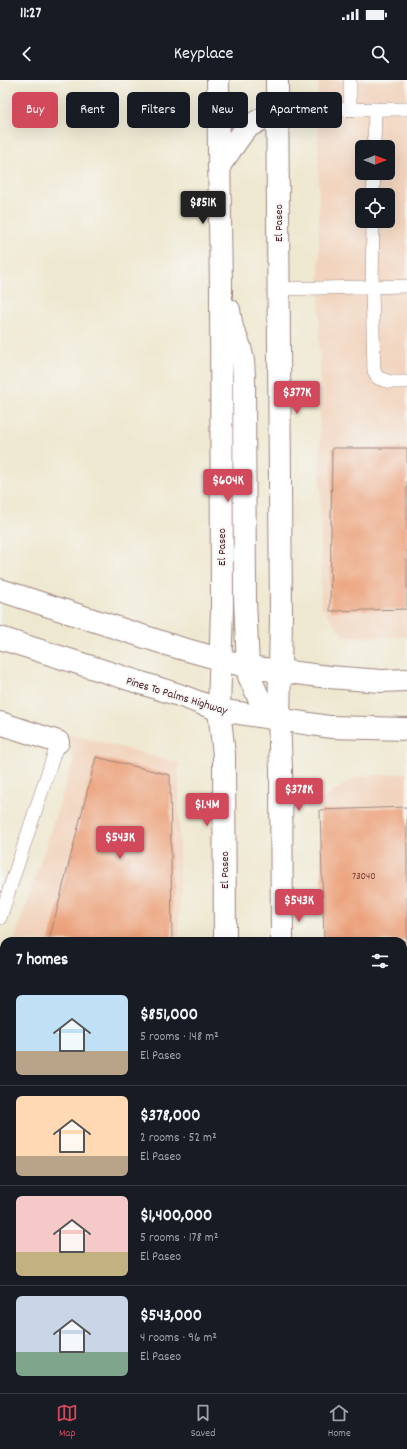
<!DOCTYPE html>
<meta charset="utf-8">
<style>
body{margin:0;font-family:Dekko,sans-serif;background:#20242c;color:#f1f3f6;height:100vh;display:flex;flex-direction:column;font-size:15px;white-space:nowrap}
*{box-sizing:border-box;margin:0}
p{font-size:13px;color:#9ea1a6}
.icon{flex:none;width:22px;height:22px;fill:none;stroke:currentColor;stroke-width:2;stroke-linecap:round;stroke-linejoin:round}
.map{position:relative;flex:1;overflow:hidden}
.sheet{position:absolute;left:0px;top:857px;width:407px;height:456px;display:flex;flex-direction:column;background:#171b24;border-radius:12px 12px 0 0;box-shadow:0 4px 16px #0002}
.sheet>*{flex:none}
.banner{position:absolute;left:12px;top:12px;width:383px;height:36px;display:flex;gap:8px}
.needle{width:26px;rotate:90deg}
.controls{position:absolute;left:355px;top:60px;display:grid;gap:8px}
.controls a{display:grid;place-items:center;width:40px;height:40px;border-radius:6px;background:#171b24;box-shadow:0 4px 16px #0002;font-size:20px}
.price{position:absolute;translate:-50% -34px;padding:0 9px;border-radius:4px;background:#d1495b;color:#fff;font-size:13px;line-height:26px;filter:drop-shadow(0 1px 2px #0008)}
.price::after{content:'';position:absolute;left:50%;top:24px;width:12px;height:9px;margin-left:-6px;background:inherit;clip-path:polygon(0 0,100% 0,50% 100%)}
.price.selected{background:#222;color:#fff}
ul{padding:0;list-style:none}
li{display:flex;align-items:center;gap:12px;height:100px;padding:0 16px}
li+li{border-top:1px solid #363941}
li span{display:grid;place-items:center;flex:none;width:112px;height:80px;border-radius:6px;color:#555}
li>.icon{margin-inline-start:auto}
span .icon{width:48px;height:48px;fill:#fffc;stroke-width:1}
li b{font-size:17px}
h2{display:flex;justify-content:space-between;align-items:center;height:48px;padding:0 16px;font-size:17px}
.chip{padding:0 14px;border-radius:6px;background:#171b24;box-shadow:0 4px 16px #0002;font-size:14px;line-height:36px}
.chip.selected{background:#d1495b;color:#fff}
.status{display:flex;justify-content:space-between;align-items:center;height:28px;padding:0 20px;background:#171b24;direction:ltr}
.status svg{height:11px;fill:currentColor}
header{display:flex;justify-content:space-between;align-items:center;height:52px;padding:0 16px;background:#171b24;font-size:18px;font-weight:600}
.tabs{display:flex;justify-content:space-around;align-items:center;height:56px;border-top:1px solid #363941;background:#171b24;font-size:11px;color:#9ea1a6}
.tabs a{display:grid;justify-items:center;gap:2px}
.tabs .selected{color:#d1495b}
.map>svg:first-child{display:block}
</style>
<div class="status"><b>11:27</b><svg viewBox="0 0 49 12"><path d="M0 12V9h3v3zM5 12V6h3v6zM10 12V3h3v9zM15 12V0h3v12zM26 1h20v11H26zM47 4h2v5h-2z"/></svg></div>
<header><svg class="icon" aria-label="back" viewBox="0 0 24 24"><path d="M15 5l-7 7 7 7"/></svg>Keyplace<svg class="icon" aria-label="search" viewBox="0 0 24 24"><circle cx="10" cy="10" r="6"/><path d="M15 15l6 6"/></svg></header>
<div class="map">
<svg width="407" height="1313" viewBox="0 0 407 1313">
<rect width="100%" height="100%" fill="#f6f6f2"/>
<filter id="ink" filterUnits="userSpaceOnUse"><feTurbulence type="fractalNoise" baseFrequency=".025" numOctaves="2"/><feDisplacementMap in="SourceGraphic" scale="8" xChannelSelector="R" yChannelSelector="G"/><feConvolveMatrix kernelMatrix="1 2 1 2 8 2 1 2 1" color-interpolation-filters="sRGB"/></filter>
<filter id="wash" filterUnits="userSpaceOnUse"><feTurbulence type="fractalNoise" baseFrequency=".012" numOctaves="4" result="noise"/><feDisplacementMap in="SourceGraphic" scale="16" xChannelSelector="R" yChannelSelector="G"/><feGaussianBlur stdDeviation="0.9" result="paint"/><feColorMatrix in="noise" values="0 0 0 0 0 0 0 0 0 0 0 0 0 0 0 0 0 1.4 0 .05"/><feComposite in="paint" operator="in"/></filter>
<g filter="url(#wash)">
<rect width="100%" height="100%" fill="#efe8d0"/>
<!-- built -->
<g fill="#f2d4be" fill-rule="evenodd">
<path d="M318 0H407V557H344L321 526ZM362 67H388V93H362ZM362 115H388V141H362Z"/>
<polygon points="68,653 179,683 179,861 14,861 73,682"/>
<polygon points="407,693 407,1313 327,1313 327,1309 403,1309 403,861 324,861 319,720 359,696"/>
<polygon points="4,893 4,1032 0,1031 0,905"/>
<polygon points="0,1107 4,1108 4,1309 185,1309 185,1313 0,1313"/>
</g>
<g id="blocks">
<!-- building -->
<g fill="#eca27c">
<polygon points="332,368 407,368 407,529 330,531"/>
<polygon points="96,677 170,695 172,861 49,861"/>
<polygon points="407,727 407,861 324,861 320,730"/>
</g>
</g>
</g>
<g filter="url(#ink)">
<use href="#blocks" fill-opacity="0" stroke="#9c847e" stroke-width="1"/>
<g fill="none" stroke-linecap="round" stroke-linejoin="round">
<!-- service casing -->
<g stroke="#9c847e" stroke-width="14">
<g id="service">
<polyline points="350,0 350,30"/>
<polyline points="277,30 407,29"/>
<polyline points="374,67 375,29"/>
<polyline points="373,115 374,93"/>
<polyline points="373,141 372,207 374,291 378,298 390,302 407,302"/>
<polyline points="278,209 407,206"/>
<polyline points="0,838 58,662"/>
<polyline points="403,1174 407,1174"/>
<polyline points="20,1309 20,1313"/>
</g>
</g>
<!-- minor casing -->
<g stroke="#9c847e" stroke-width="24">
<g id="minor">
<polyline points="0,643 58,662"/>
<polyline points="0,1063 4,1064"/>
</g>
</g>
<!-- tertiary casing -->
<g stroke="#9c847e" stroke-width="24">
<g id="tertiary">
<polyline points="218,0 221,209 222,528 219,630 224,675 225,861"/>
<polyline points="277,0 281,537 279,640 281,688 282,861"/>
<polyline points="219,86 246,48 277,30"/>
<polyline points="229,230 232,248 240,267 243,281 244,296 245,520 248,587 249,596 262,625 275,639"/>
<polyline points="226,1309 226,1313"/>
<polyline points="283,1309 283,1313"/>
</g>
</g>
<!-- primary casing -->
<g stroke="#9c847e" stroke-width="24">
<g id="primary">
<polyline points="0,510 173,566 248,587 329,597 381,601 407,600"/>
<polyline points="0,558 179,615 219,630 330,647 407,649"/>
</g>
</g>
<!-- service -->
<use href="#service" stroke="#fff" stroke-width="13"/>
<!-- minor -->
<use href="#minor" stroke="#fff" stroke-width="22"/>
<!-- tertiary -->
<use href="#tertiary" stroke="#fff" stroke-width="22"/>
<!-- primary -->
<use href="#primary" stroke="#fff" stroke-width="22"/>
</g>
</g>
<g text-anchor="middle" stroke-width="3.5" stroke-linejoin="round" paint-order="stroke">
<!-- number labels -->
<g font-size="10" fill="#72403f">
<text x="364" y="799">73040</text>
</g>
<!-- street labels -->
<g font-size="12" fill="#4a1f2b" stroke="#f6f6f2">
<text transform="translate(278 143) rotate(-90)" y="4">El Paseo</text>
<text transform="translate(221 467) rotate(-90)" y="4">El Paseo</text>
<text transform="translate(177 615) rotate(17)" y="4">Pines To Palms Highway</text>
<text transform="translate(224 790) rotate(-90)" y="4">El Paseo</text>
</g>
</g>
</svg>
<div class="controls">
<a><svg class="needle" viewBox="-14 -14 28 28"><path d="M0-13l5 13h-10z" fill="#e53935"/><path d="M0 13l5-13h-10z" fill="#9ea1a6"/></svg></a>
<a><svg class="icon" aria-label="locate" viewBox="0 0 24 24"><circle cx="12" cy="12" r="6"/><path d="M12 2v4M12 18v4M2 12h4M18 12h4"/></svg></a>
</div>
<b class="price selected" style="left:203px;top:145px">$851K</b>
<b class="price" style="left:297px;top:335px">$377K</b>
<b class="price" style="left:228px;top:423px">$604K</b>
<b class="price" style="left:299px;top:732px">$378K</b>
<b class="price" style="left:207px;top:747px">$1.4M</b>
<b class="price" style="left:120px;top:780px">$543K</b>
<b class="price" style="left:299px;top:843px">$543K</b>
<div class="banner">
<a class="chip selected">Buy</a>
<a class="chip">Rent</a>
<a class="chip">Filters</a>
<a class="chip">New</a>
<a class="chip">Apartment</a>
</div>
<section class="sheet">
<h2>7 homes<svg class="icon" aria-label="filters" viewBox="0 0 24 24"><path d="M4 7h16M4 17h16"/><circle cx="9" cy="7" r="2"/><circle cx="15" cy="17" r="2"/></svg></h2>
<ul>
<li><span style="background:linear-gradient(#bfe0f5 70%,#b9a48a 0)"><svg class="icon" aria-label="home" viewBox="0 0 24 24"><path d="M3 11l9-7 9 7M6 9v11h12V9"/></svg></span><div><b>$851,000</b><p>5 rooms · 148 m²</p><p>El Paseo</p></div></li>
<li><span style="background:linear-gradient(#ffd9b3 75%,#b9a48a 0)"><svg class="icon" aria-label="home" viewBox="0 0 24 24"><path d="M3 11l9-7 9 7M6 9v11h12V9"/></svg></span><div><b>$378,000</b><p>2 rooms · 52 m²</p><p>El Paseo</p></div></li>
<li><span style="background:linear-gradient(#f6c9c9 70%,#c2b280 0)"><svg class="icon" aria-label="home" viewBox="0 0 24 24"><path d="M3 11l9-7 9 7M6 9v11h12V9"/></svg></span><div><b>$1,400,000</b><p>5 rooms · 178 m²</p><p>El Paseo</p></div></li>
<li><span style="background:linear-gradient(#c9d6e8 70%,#7fa58c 0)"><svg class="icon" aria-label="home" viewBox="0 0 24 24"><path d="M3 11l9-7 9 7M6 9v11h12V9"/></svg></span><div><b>$543,000</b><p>4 rooms · 96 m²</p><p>El Paseo</p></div></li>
</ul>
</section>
</div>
<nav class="tabs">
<a class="selected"><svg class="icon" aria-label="map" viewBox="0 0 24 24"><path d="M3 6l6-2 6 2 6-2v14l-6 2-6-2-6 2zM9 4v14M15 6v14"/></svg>Map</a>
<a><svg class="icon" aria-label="saved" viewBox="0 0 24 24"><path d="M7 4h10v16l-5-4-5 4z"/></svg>Saved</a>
<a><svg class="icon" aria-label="home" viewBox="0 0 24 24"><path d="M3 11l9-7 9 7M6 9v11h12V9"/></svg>Home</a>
</nav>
